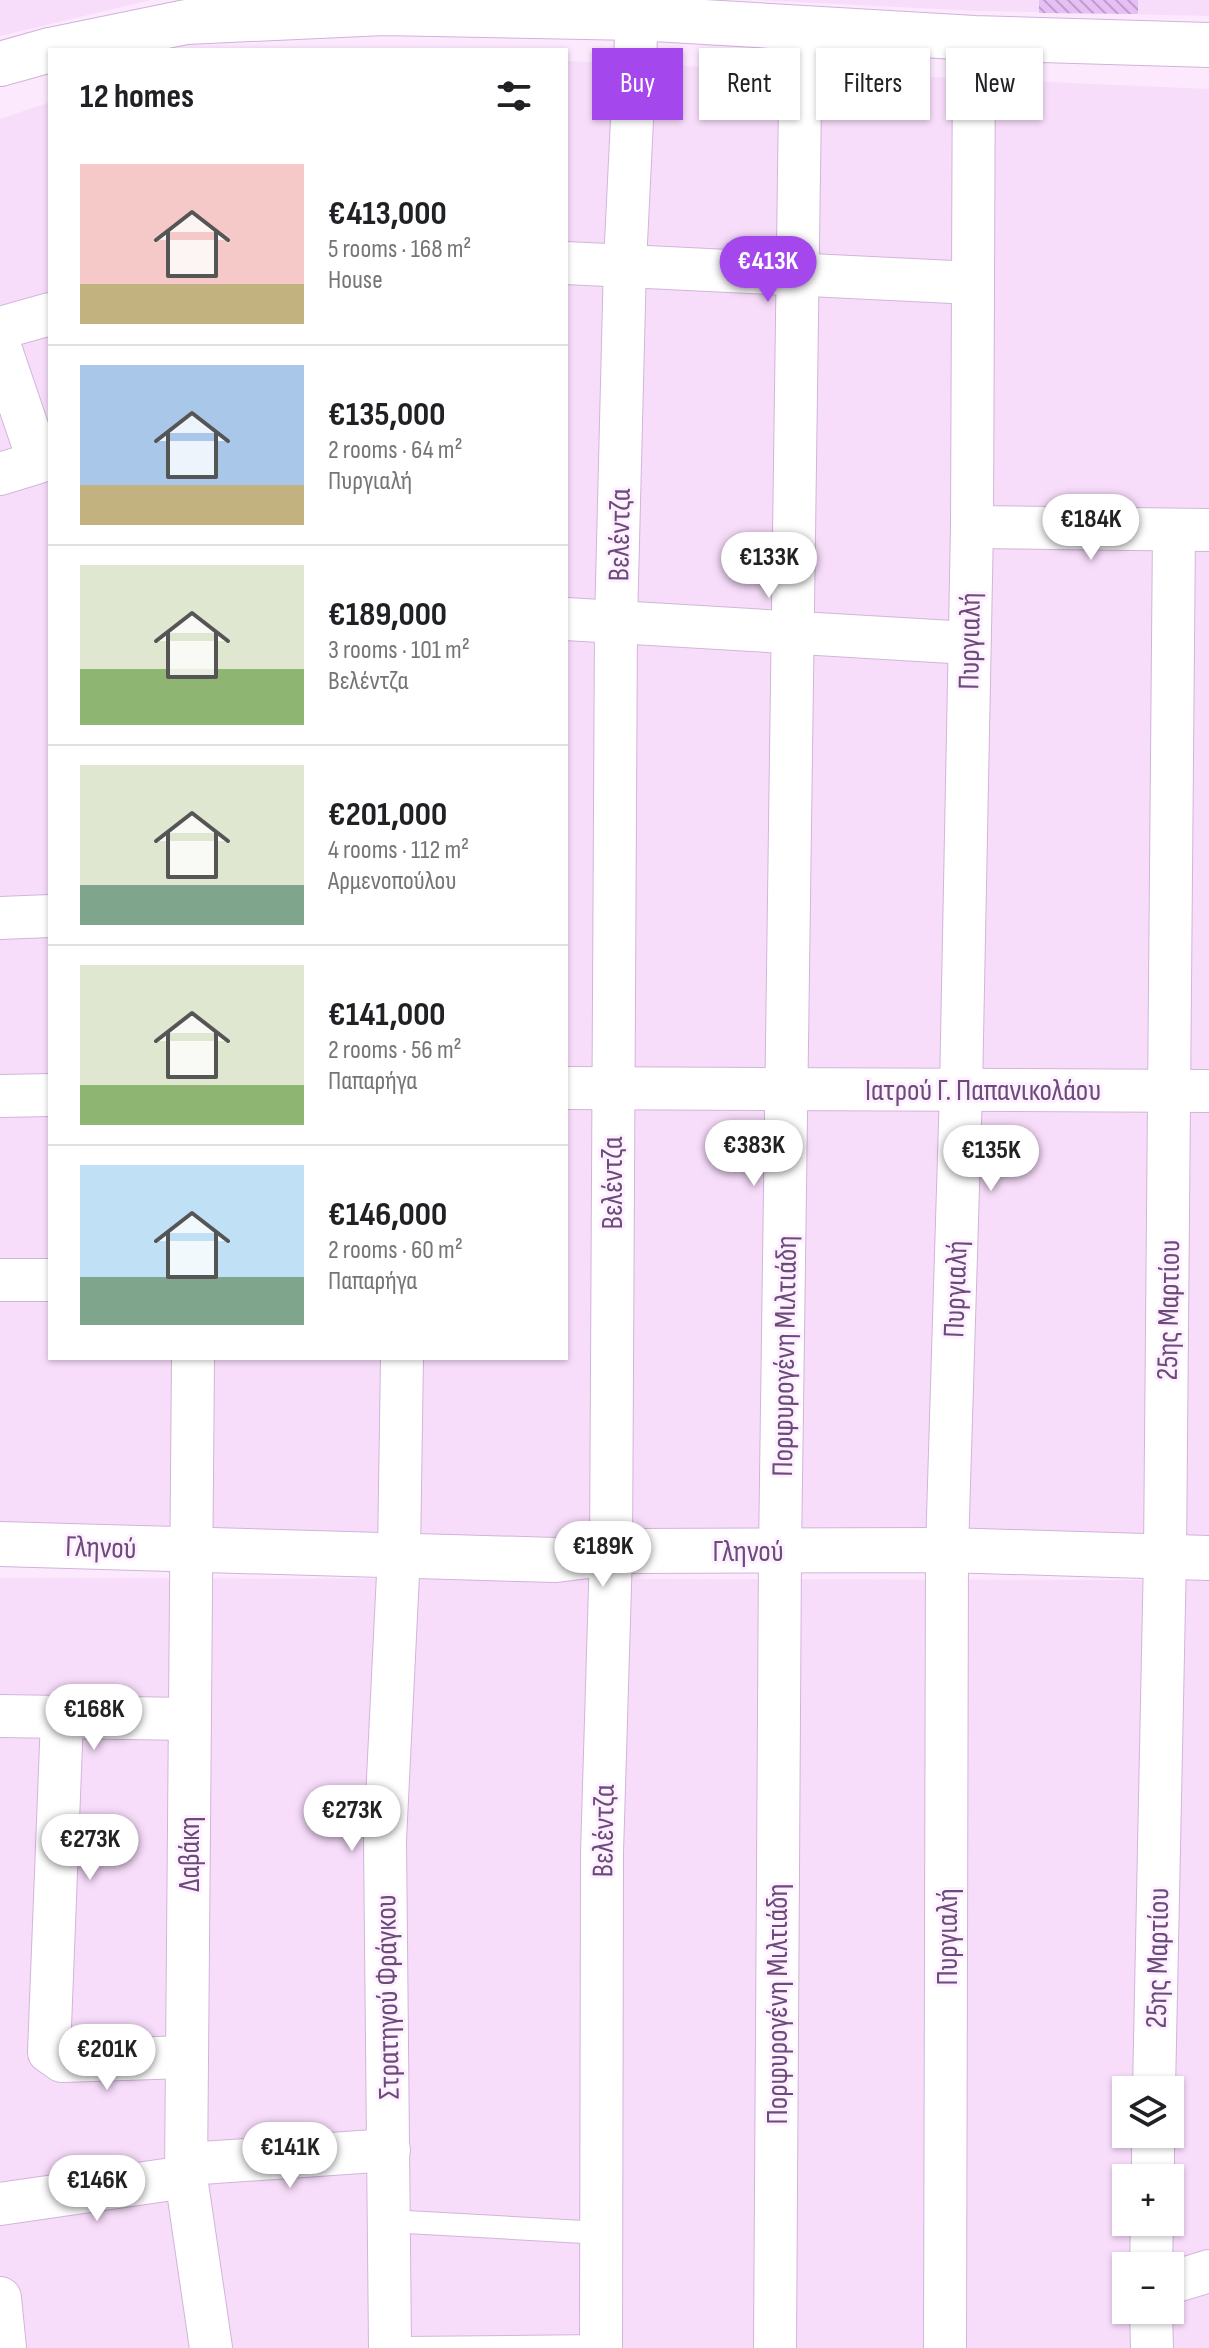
<!DOCTYPE html>
<meta charset="utf-8">
<style>
body{margin:0;font-family:"Sofia Sans Condensed",sans-serif;background:#f2f2f2;color:#202124;height:100vh;display:flex;flex-direction:column;font-size:30px;white-space:nowrap}
*{box-sizing:border-box;margin:0}
p{font-size:26px;color:#757577}
.icon{flex:none;width:44px;height:44px;fill:none;stroke:currentColor;stroke-width:2;stroke-linecap:round;stroke-linejoin:round}
.map{position:relative;flex:1;overflow:hidden}
.panel{position:absolute;left:48px;top:48px;width:520px;height:1312px;display:flex;flex-direction:column;background:#fff;border-radius:0px;box-shadow:0 2px 6px #0004}
.panel>*{flex:none}
.guide{position:absolute;left:592px;top:48px;width:496px;height:72px;display:flex;gap:16px}
.fabs{position:absolute;left:1112px;top:2076px;display:grid;gap:16px}
.fabs a{display:grid;place-items:center;width:72px;height:72px;border-radius:0px;background:#fff;box-shadow:0 2px 6px #0004;font-size:40px}
.price{position:absolute;translate:-50% -68px;padding:0 18px;border-radius:28px;background:#fff;color:#222;font-size:26px;line-height:52px;filter:drop-shadow(0 2px 4px #0008)}
.price::after{content:'';position:absolute;left:50%;top:48px;width:24px;height:18px;margin-left:-12px;background:inherit;clip-path:polygon(0 0,100% 0,50% 100%)}
.price.active{background:#a448ee;color:#fff}
ul{padding:0;list-style:none}
li{display:flex;align-items:center;gap:24px;height:200px;padding:0 32px}
li+li{border-top:2px solid #e0e0e0}
li span{display:grid;place-items:center;flex:none;width:224px;height:160px;border-radius:0px;color:#555}
li>.icon{margin-inline-start:auto}
span .icon{width:96px;height:96px;fill:#fffc;stroke-width:1}
li b{font-size:34px}
h2{display:flex;justify-content:space-between;align-items:center;height:96px;padding:0 32px;font-size:34px}
.tag{padding:0 28px;border-radius:0px;background:#fff;box-shadow:0 2px 6px #0004;font-size:28px;line-height:72px}
.tag.active{background:#a448ee;color:#fff}
.map>svg:first-child{display:block}
</style>
<div class="map">
<svg width="1209" height="2348" viewBox="0 0 1209 2348">
<defs>
<pattern id="building-back-hatch" width="6" height="6" patternUnits="userSpaceOnUse" patternTransform="scale(2)"><rect width="6" height="6" fill="#e6bff5"/><path d="M-1 5l2 2M0 0l6 6M5-1l2 2" fill="none" stroke="#be9dcb"/></pattern>
</defs>
<rect width="100%" height="100%" fill="#fce9fe"/>
<!-- residential -->
<g fill="#f8ddfb" fill-rule="evenodd">
<polygon points="0,0 151,0 0,36"/>
<polygon points="758,0 1209,0 1209,16 978,11"/>
<polygon points="566,61 1209,89 1209,1538 596,1528 569,1542 0,1528 0,119 50,102 50,1358 566,1358"/>
<path d="M0 1578 1209 1580V2348H0ZM1126 2090H1170V2134H1126ZM1126 2178H1170V2222H1126ZM1126 2266H1170V2310H1126Z"/>
</g>
<!-- building -->
<polygon fill="url(#building-back-hatch)" points="1039,0 1138,0 1138,14 1039,13"/>
<g fill="none" stroke-linecap="round" stroke-linejoin="round">
<!-- lane casing -->
<g stroke="#d1b5d9" stroke-width="24">
<g id="lane">
<polyline points="389,2221 601,2233"/>
<polyline points="402,2348 601,2346"/>
</g>
</g>
<!-- street casing -->
<g stroke="#d1b5d9" stroke-width="44">
<g id="street">
<polyline points="566,263 973,283"/>
<polyline points="0,328 50,314"/>
<polyline points="0,347 39,462 0,474"/>
<polyline points="972,527 1209,530"/>
<polyline points="566,619 969,643"/>
<polyline points="0,918 50,916"/>
<polyline points="566,1088 1209,1091"/>
<polyline points="0,1096 50,1095"/>
<polyline points="0,1280 50,1280"/>
<polyline points="193,1358 186,2177 211,2348"/>
<polyline points="0,1716 189,1719"/>
<polyline points="62,1719 49,2052 62,2061 186,2057"/>
<polyline points="1154,2090 1165,1556 1174,530"/>
<polyline points="187,2164 389,2150"/>
<polyline points="1153,2178 1153,2134"/>
<polyline points="0,2204 186,2177"/>
<polyline points="1151,2266 1152,2222"/>
<polyline points="1170,2283 1209,2271"/>
<polyline points="0,2298 5,2348"/>
<polyline points="1151,2310 1152,2348"/>
<polyline points="390,2348 385,1840 399,1554 402,1358"/>
<polyline points="601,2348 602,1853 611,1553 616,623 625,263 637,18"/>
<polyline points="775,2348 780,1552 801,28"/>
<polyline points="945,2348 947,1550 961,1090 972,527 974,38"/>
</g>
</g>
<!-- secondary casing -->
<g stroke="#d2b2db" stroke-width="46">
<g id="secondary">
<polyline points="50,50 186,22 384,13 637,18 974,38 1209,45"/>
<polyline points="0,64 50,50"/>
<polyline points="0,1544 556,1560 627,1551 947,1550 1209,1558"/>
</g>
</g>
<!-- lane -->
<use href="#lane" stroke="#fff" stroke-width="22"/>
<!-- street -->
<use href="#street" stroke="#fff" stroke-width="42"/>
<!-- secondary -->
<use href="#secondary" stroke="#fff" stroke-width="44"/>
</g>
<g text-anchor="middle" stroke-width="6" stroke-linejoin="round" paint-order="stroke">
<!-- street labels -->
<g font-size="30" fill="#6c4a7b" stroke="#fef1ff">
<text transform="translate(619 535) rotate(-89)" y="10">Βελέντζα</text>
<text transform="translate(969 641) rotate(-89)" y="10">Πυργιαλή</text>
<text x="983" y="1100">Ιατρού Γ. Παπανικολάου</text>
<text transform="translate(612 1183) rotate(-90)" y="10">Βελέντζα</text>
<text transform="translate(955 1289) rotate(-88)" y="10">Πυργιαλή</text>
<text transform="translate(1168 1310) rotate(-89)" y="10">25ης Μαρτίου</text>
<text transform="translate(784 1356) rotate(-89)" y="10">Πορφυρογένη Μιλτιάδη</text>
<text transform="translate(101 1547) rotate(2)" y="10">Γληνού</text>
<text x="748" y="1561">Γληνού</text>
<text transform="translate(603 1831) rotate(-89)" y="10">Βελέντζα</text>
<text transform="translate(189 1854) rotate(-90)" y="10">Δαβάκη</text>
<text transform="translate(947 1937) rotate(-90)" y="10">Πυργιαλή</text>
<text transform="translate(1157 1958) rotate(-89)" y="10">25ης Μαρτίου</text>
<text transform="translate(387 1997) rotate(-91)" y="10">Στρατηγού Φράγκου</text>
<text transform="translate(777 2004) rotate(-90)" y="10">Πορφυρογένη Μιλτιάδη</text>
</g>
</g>
</svg>
<div class="fabs">
<a><svg class="icon" aria-label="layers" viewBox="0 0 24 24"><path d="M12 4l9 5-9 5-9-5zM3 14l9 5 9-5"/></svg></a>
<a>+</a>
<a>−</a>
</div>
<b class="price active" style="left:768px;top:304px">€413K</b>
<b class="price" style="left:1091px;top:562px">€184K</b>
<b class="price" style="left:769px;top:600px">€133K</b>
<b class="price" style="left:754px;top:1188px">€383K</b>
<b class="price" style="left:991px;top:1193px">€135K</b>
<b class="price" style="left:603px;top:1589px">€189K</b>
<b class="price" style="left:94px;top:1752px">€168K</b>
<b class="price" style="left:352px;top:1853px">€273K</b>
<b class="price" style="left:90px;top:1882px">€273K</b>
<b class="price" style="left:107px;top:2092px">€201K</b>
<b class="price" style="left:290px;top:2190px">€141K</b>
<b class="price" style="left:97px;top:2223px">€146K</b>
<div class="guide">
<a class="tag active">Buy</a>
<a class="tag">Rent</a>
<a class="tag">Filters</a>
<a class="tag">New</a>
</div>
<section class="panel">
<h2>12 homes<svg class="icon" aria-label="filters" viewBox="0 0 24 24"><path d="M4 7h16M4 17h16"/><circle cx="9" cy="7" r="2"/><circle cx="15" cy="17" r="2"/></svg></h2>
<ul>
<li><span style="background:linear-gradient(#f6c9c9 75%,#c2b280 0)"><svg class="icon" aria-label="home" viewBox="0 0 24 24"><path d="M3 11l9-7 9 7M6 9v11h12V9"/></svg></span><div><b>€413,000</b><p>5 rooms · 168 m²</p><p>House</p></div></li>
<li><span style="background:linear-gradient(#a9c7e8 75%,#c2b280 0)"><svg class="icon" aria-label="home" viewBox="0 0 24 24"><path d="M3 11l9-7 9 7M6 9v11h12V9"/></svg></span><div><b>€135,000</b><p>2 rooms · 64 m²</p><p>Πυργιαλή</p></div></li>
<li><span style="background:linear-gradient(#dfe7d0 65%,#8fb573 0)"><svg class="icon" aria-label="home" viewBox="0 0 24 24"><path d="M3 11l9-7 9 7M6 9v11h12V9"/></svg></span><div><b>€189,000</b><p>3 rooms · 101 m²</p><p>Βελέντζα</p></div></li>
<li><span style="background:linear-gradient(#dfe7d0 75%,#7fa58c 0)"><svg class="icon" aria-label="home" viewBox="0 0 24 24"><path d="M3 11l9-7 9 7M6 9v11h12V9"/></svg></span><div><b>€201,000</b><p>4 rooms · 112 m²</p><p>Αρμενοπούλου</p></div></li>
<li><span style="background:linear-gradient(#dfe7d0 75%,#8fb573 0)"><svg class="icon" aria-label="home" viewBox="0 0 24 24"><path d="M3 11l9-7 9 7M6 9v11h12V9"/></svg></span><div><b>€141,000</b><p>2 rooms · 56 m²</p><p>Παπαρήγα</p></div></li>
<li><span style="background:linear-gradient(#bfe0f5 70%,#7fa58c 0)"><svg class="icon" aria-label="home" viewBox="0 0 24 24"><path d="M3 11l9-7 9 7M6 9v11h12V9"/></svg></span><div><b>€146,000</b><p>2 rooms · 60 m²</p><p>Παπαρήγα</p></div></li>
</ul>
</section>
</div>
